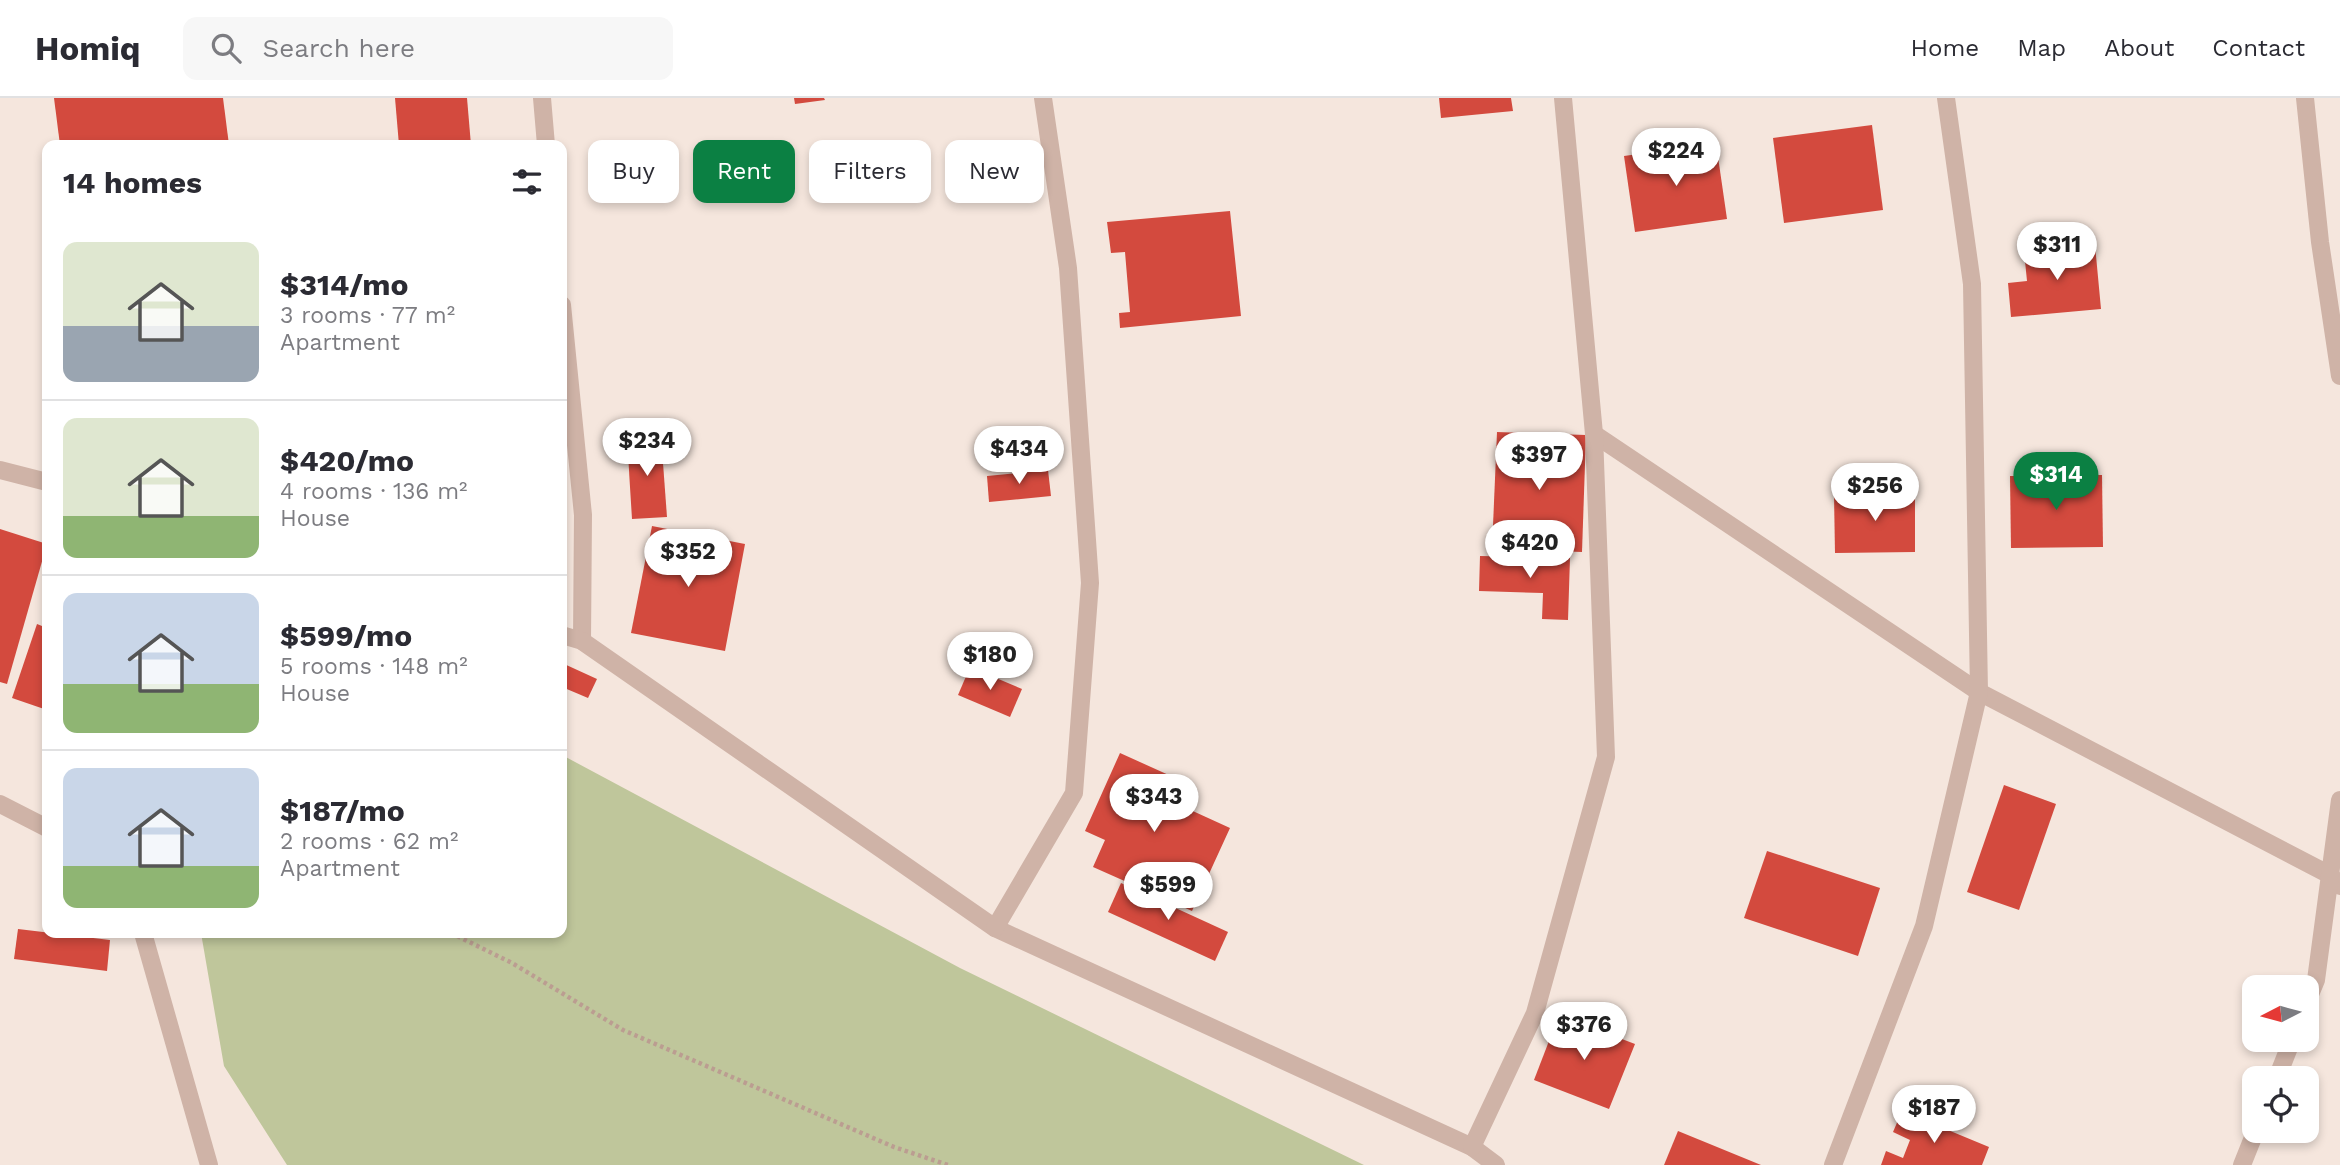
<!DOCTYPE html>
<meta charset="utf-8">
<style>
body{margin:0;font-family:"Work Sans",sans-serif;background:#f7f7f7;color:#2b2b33;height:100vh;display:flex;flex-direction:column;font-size:26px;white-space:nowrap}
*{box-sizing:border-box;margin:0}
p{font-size:23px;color:#7c7c81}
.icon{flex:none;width:38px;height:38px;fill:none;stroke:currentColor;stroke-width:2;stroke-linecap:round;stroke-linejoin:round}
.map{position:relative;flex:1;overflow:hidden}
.details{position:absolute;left:42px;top:42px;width:525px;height:798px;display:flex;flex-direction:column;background:#fff;border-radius:14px;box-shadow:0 4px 10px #0003}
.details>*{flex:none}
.top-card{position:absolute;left:588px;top:42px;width:665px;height:63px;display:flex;gap:14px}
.needle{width:46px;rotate:264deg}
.buttons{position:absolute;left:2242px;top:877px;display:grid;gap:14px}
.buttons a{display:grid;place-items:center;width:77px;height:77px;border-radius:14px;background:#fff;box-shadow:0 4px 10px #0003;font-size:35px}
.price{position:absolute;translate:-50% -60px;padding:0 16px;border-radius:24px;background:#fff;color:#222;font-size:23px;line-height:46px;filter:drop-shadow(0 2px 4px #0008)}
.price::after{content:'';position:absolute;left:50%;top:42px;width:21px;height:16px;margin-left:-10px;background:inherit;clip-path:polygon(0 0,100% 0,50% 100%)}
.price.current{background:#0b8043;color:#fff}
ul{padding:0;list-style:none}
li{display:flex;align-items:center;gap:21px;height:175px;padding:0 21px}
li+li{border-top:2px solid #e1e1e2}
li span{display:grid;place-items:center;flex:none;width:196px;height:140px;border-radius:14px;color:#555}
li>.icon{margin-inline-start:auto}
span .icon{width:84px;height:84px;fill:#fffc;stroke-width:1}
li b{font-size:30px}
h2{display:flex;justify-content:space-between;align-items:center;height:84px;padding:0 21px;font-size:30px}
.chip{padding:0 24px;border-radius:14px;background:#fff;box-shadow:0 4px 10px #0003;font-size:24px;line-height:63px}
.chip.current{background:#0b8043;color:#fff}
header{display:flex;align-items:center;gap:42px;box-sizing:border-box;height:98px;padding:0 35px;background:#fff;border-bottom:2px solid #e1e1e2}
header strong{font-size:33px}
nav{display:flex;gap:38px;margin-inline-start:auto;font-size:24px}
.search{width:490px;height:63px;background:#f7f7f7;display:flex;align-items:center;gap:18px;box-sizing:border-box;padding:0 24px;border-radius:14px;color:#7c7c81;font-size:26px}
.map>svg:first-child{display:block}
</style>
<header>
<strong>Homiq</strong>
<div class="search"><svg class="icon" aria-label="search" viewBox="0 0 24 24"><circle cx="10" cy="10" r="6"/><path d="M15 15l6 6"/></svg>Search here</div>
<nav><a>Home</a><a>Map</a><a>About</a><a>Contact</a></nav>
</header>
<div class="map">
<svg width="2340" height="1067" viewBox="0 0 2340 1067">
<rect width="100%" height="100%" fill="#f5e6dd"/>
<!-- green -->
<polygon fill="#bfc69b" points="562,657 960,870 1364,1067 287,1067 224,968 201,835 562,835"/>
<!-- building -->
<g fill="#d34a3e">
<polygon points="54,0 223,0 229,47 60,47"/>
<polygon points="395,0 467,0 471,47 399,47"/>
<polygon points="794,0 824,0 825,2 795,6"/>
<polygon points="1439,0 1511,0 1513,13 1441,20"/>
<polygon points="1872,27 1883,112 1784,125 1773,40"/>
<polygon points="1716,45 1727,121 1635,134 1624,58"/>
<polygon points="1230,113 1241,218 1120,230 1119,215 1130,214 1125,154 1111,155 1107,124"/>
<polygon points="2095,147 2101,211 2011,219 2008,185 2027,183 2024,153"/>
<polygon points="1497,334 1586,337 1582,454 1492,451"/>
<polygon points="661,338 667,419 632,421 627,340"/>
<polygon points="1048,372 1051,398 989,404 987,378"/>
<polygon points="2102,377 2103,449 2011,450 2010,378"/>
<polygon points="1915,396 1915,454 1835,455 1834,397"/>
<polygon points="652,428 745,446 725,553 631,535"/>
<polygon points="0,431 47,446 7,586 0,584"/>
<polygon points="1480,458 1570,460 1568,522 1542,521 1543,495 1479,493"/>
<polygon points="37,526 47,530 47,612 12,600"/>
<polygon points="562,565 597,581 588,600 562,589"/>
<polygon points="970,569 1022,591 1010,619 958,597"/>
<polygon points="1120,655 1193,688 1184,709 1230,730 1192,813 1093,769 1105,742 1085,733"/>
<polygon points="2004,687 2056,706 2019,812 1967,794"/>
<polygon points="1767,753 1880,790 1858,858 1744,820"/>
<polygon points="1121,785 1228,834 1215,863 1108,814"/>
<polygon points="18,831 110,842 107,873 14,861"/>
<polygon points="1559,917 1635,946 1609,1011 1534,982"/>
<polygon points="1902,1013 1989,1049 1982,1067 1881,1067 1886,1053 1903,1060 1910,1042 1893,1034"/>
<polygon points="1678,1033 1761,1067 1664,1067"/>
</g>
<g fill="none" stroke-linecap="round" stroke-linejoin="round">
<!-- path -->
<polyline stroke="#bb9d91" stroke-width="4.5" stroke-dasharray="3.5 3.5" stroke-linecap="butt" points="451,835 512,865 623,932 894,1049 948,1067"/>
<!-- service -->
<g stroke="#cfb3a7" stroke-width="18">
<polyline points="0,706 47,730"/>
<polyline points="143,835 209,1067"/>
</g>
<!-- minor -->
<g stroke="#cfb3a7" stroke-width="18">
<polyline points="542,0 546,47"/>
<polyline points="2305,0 2320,144 2340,278"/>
<polyline points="562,207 583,417 582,543"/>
<polyline points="1594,336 1979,594 2330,777 2340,788"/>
<polyline points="0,372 47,384"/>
<polyline points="562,537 582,543 995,830 1472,1049 1496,1067"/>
<polyline points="995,830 1074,695 1090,485 1068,170 1043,0"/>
<polyline points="2306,906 2316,882 2340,702"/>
<polyline points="2277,980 2292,942"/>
<polyline points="1472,1049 1535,915 1606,659 1594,336 1563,0"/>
<polyline points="1833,1067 1924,828 1979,594 1972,186 1946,0"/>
<polyline points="2242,1067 2256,1032"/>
</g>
</g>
</svg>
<div class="buttons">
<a><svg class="needle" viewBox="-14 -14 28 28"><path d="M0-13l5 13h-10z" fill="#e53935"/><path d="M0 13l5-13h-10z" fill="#7c7c81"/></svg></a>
<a><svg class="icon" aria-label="locate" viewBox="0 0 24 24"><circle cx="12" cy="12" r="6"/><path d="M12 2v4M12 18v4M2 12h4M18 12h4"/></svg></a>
</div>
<b class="price" style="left:1676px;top:90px">$224</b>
<b class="price" style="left:2057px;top:184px">$311</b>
<b class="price" style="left:647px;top:380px">$234</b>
<b class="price" style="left:1019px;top:388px">$434</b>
<b class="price" style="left:1539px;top:394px">$397</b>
<b class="price current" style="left:2056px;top:414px">$314</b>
<b class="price" style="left:1875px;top:425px">$256</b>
<b class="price" style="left:1530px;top:482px">$420</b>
<b class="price" style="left:688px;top:491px">$352</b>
<b class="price" style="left:990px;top:594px">$180</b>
<b class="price" style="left:1154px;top:736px">$343</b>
<b class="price" style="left:1168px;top:824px">$599</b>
<b class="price" style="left:1584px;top:964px">$376</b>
<b class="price" style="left:1934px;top:1047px">$187</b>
<div class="top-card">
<a class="chip">Buy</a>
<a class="chip current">Rent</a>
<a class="chip">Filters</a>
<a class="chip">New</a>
</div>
<section class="details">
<h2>14 homes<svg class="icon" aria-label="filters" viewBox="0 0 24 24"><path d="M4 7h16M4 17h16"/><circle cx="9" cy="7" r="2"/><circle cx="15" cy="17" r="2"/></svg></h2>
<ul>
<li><span style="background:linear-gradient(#dfe7d0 60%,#9aa5b1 0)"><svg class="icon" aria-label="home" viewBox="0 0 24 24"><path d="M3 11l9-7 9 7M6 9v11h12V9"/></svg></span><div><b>$314/mo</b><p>3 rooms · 77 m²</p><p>Apartment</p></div></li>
<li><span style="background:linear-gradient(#dfe7d0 70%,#8fb573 0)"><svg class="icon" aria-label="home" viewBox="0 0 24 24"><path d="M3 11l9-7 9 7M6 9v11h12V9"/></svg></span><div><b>$420/mo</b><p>4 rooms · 136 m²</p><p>House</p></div></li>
<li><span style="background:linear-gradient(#c9d6e8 65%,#8fb573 0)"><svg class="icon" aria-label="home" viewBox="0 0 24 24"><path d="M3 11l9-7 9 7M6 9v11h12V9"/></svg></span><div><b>$599/mo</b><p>5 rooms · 148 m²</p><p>House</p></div></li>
<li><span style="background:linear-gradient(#c9d6e8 70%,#8fb573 0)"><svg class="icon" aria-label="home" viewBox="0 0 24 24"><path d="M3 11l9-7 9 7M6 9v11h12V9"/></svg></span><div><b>$187/mo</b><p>2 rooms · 62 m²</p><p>Apartment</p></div></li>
</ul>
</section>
</div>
